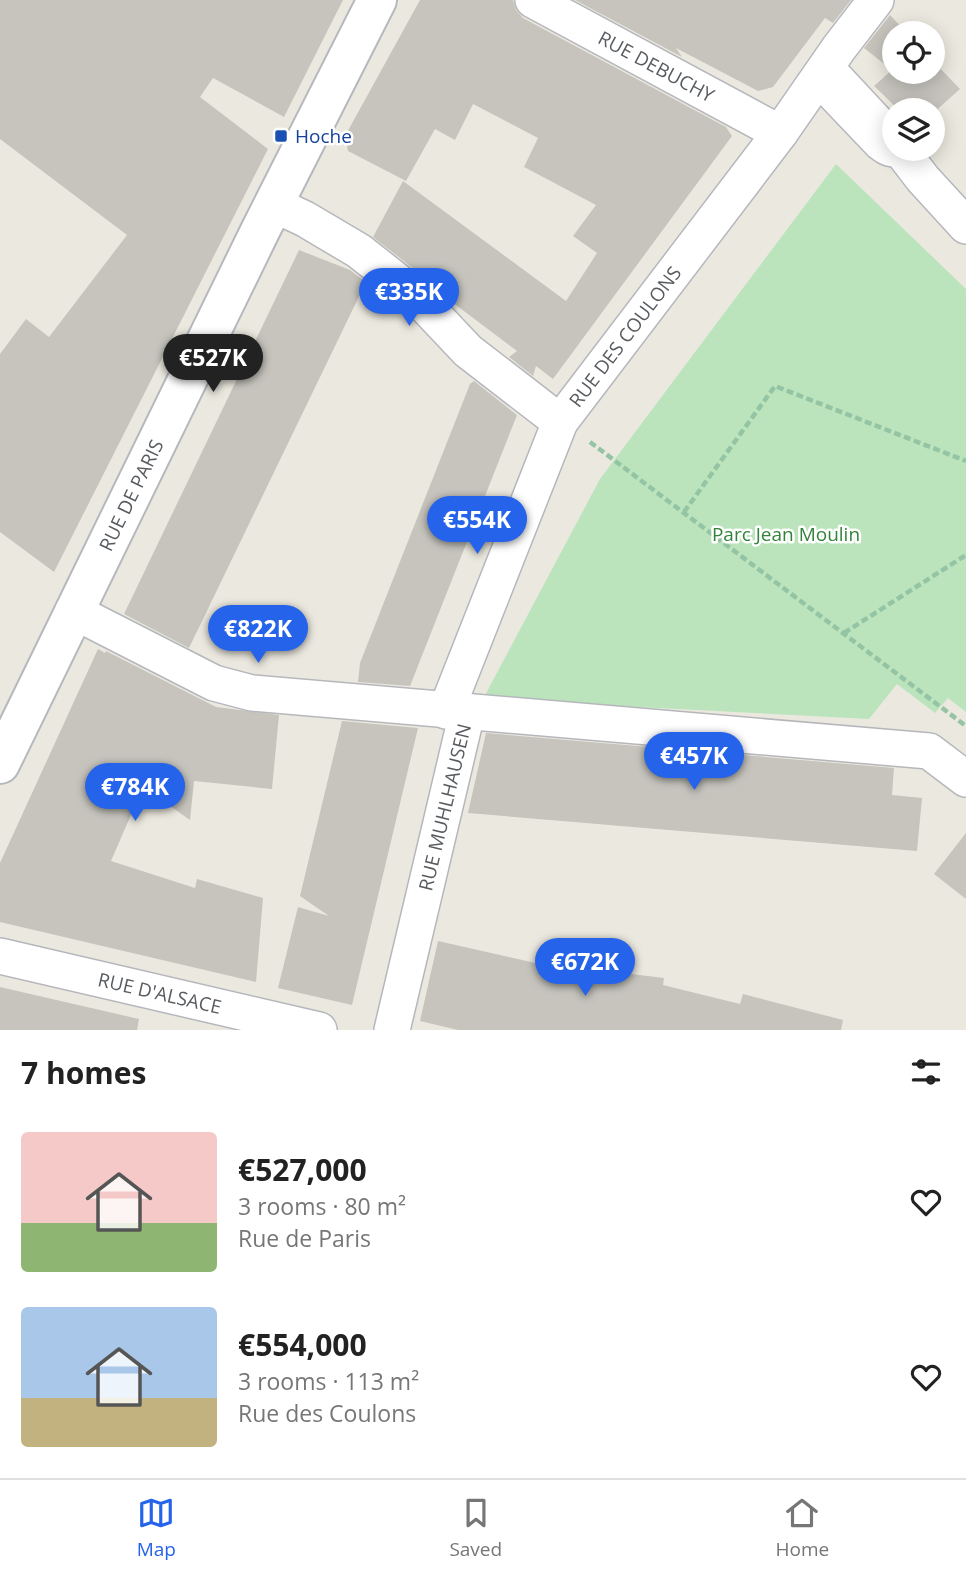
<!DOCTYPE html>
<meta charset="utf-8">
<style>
body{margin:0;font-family:"Open Sans",sans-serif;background:#f2f2f2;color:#222;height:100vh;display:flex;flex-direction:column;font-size:26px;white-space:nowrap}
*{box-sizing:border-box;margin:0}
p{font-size:23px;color:#767676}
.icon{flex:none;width:38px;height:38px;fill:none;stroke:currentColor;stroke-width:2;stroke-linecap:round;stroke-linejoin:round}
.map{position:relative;height:1030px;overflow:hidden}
.drawer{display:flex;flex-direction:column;background:#fff;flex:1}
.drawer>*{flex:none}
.controls{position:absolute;left:882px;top:21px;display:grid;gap:14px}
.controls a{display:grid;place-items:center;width:63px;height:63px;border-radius:50%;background:#fff;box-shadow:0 4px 18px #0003;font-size:35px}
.price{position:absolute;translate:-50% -60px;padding:0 16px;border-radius:24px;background:#2563eb;color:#fff;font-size:23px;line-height:46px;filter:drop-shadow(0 2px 4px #0008)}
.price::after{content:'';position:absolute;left:50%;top:42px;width:21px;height:16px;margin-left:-10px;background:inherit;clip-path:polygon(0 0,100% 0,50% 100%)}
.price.selected{background:#222;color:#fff}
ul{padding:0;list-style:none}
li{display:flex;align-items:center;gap:21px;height:175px;padding:0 21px}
li span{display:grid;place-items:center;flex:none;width:196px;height:140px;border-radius:7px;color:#555}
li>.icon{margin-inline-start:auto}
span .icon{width:84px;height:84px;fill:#fffc;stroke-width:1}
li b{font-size:30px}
h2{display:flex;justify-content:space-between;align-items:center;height:84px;padding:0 21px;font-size:30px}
.tabs{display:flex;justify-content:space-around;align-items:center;height:98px;border-top:2px solid #e0e0e0;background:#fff;font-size:19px;color:#767676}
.tabs a{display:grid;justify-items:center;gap:4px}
.tabs .selected{color:#2563eb}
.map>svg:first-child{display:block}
</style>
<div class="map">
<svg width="966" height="1030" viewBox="0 0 966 1030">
<rect width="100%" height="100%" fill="#ebe9df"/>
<!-- green -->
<polygon fill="#bbe4bc" points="836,164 966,289 966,712 948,698 935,713 897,684 869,719 483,699 600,479"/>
<!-- building -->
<g fill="#c6c4bd">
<polygon points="0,0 343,0 284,117 213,78 200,97 268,149 54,572 0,532 0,354 26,319 49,337 127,235 0,139"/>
<polygon points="420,0 513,0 516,10 523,18 726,127 732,136 553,379 536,366 533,376 509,357 517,351 444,296 428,280 373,237 403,181 566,301 597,253 573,236 596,205 524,167 538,138 473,104 455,140 435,129 406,181 348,151 345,136"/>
<polygon points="575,0 851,0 833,23 825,18 773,87 758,91 676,48 682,57"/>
<polygon points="890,15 907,33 894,33 894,72 933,72 933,61 960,89 933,113 933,110 899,110 874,86 892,70 864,48"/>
<polygon points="299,250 350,270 366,282 189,648 124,614"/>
<polygon points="474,381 517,415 410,686 358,682 360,663 470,384"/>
<polygon points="98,649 105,653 106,651 216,707 279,715 272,789 194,781 190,820 143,787 111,861 195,888 197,879 263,898 256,982 0,922 0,863"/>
<polygon points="342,721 418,728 352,1005 278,988 298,907 329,916 300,896"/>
<polygon points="486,733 894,768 892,795 922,798 917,851 468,813"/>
<polygon points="966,833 966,899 934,874"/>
<polygon points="584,939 621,948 615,972 664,978 663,985 740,1004 743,994 843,1020 841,1030 458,1030 420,1021 438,941 566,970"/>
<polygon points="0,987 139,1019 137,1030 0,1030"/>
</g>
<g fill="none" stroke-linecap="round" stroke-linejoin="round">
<!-- lane casing -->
<g stroke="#b5b7bc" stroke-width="21">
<path id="lane" d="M814 85 875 149C885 157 891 160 904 154"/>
</g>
<!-- street casing -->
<g stroke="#b5b7bc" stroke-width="38">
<g id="street">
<path id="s1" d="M533 0 780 133"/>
<polyline points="826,68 894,141"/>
<polyline points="900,149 923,179 966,226"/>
<polyline points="273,204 305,219 359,251 416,296 468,351 560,422"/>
<polyline points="73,611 214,683 252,693 929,751 966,779"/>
<path id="s2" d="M446 711 560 422 780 133 839 48 876 0"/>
<path id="s3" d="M0 956 319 1030"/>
<path id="s4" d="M392 1030 467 713"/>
</g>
</g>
<!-- secondary casing -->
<g stroke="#b5b9be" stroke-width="42">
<g id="secondary">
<path id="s5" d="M0 764 260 231 377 0"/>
</g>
</g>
<!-- path -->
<g stroke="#94c4a3" stroke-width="4.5" stroke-dasharray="7 3.5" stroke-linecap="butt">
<polyline points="590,442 966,726"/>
<polyline points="684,512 775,386 966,461"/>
<polyline points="844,633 966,555"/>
</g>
<!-- lane -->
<use href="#lane" stroke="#fff" stroke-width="18"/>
<!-- street -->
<use href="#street" stroke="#fff" stroke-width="35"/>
<!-- secondary -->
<use href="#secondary" stroke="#fff" stroke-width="38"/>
</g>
<!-- markers -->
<rect fill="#1a4fb4" stroke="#fff" stroke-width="2.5" x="274" y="129" width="14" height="14" rx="3.5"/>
<g text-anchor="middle" stroke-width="5" stroke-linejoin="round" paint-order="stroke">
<!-- street labels -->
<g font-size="19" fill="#585c60" stroke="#fff">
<text dy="7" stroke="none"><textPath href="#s1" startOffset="140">RUE DEBUCHY</textPath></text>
<text dy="7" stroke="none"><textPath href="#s2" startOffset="418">RUE DES COULONS</textPath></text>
<text dy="7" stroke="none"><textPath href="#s5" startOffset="299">RUE DE PARIS</textPath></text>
<text dy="7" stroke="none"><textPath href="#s4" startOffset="229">RUE MUHLHAUSEN</textPath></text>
<text dy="7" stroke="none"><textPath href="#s3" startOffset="164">RUE D'ALSACE</textPath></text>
</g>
<!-- transit labels -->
<g font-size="19" fill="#164399" stroke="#fff" text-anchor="start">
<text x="295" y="143">Hoche</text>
</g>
<!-- park labels -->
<g font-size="19" fill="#34833b" stroke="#fff">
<text x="786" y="541">Parc Jean Moulin</text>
</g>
</g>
</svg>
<div class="controls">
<a><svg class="icon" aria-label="locate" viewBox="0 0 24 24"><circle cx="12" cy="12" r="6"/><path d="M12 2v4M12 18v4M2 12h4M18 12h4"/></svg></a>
<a><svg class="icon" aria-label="layers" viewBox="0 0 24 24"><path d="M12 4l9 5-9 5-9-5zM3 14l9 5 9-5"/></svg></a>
</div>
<b class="price" style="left:409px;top:328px">€335K</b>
<b class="price selected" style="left:213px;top:394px">€527K</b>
<b class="price" style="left:477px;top:556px">€554K</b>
<b class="price" style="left:258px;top:665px">€822K</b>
<b class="price" style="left:694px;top:792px">€457K</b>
<b class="price" style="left:135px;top:823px">€784K</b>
<b class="price" style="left:585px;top:998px">€672K</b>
</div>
<section class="drawer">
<h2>7 homes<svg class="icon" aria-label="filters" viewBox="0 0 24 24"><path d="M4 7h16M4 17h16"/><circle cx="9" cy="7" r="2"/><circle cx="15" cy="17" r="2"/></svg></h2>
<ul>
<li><span style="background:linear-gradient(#f6c9c9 65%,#8fb573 0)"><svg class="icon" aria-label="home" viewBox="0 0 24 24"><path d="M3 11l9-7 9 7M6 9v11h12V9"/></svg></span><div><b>€527,000</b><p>3 rooms · 80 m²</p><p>Rue de Paris</p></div><svg class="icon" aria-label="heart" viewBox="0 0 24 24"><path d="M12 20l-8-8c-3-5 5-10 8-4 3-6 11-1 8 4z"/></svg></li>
<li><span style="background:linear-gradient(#a9c7e8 65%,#c2b280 0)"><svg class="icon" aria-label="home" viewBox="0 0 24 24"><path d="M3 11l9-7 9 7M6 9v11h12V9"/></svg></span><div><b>€554,000</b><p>3 rooms · 113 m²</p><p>Rue des Coulons</p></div><svg class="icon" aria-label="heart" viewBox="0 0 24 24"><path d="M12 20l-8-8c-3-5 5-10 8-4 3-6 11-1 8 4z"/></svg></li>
</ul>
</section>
<nav class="tabs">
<a class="selected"><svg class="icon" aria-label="map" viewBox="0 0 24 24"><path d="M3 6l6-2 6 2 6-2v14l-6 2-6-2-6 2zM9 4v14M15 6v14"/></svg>Map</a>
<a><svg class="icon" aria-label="saved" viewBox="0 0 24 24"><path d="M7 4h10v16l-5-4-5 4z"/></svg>Saved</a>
<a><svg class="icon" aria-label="home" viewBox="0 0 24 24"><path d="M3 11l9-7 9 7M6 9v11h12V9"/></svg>Home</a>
</nav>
